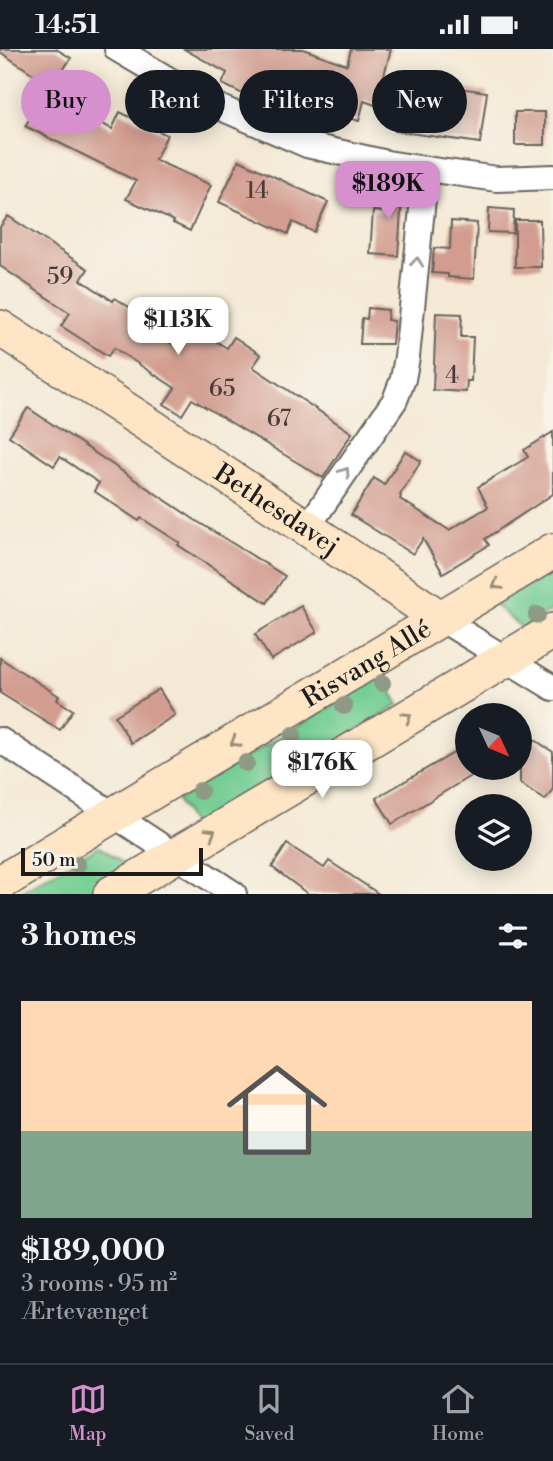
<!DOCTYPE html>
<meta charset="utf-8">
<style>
body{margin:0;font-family:"Libre Bodoni",serif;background:#242831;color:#f1f3f6;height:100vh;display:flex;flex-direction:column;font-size:26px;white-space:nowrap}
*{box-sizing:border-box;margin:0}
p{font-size:23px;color:#9ea1a6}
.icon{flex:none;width:38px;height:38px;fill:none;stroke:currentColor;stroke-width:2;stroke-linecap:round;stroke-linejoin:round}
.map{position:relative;height:845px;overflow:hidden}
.side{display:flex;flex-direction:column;background:#171b24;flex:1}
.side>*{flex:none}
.hud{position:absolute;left:21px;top:21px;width:511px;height:63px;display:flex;gap:14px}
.needle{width:46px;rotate:134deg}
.buttons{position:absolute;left:455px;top:654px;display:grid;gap:14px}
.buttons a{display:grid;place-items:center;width:77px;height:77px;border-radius:50%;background:#171b24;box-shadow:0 4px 18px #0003;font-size:35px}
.scale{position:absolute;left:21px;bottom:18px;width:182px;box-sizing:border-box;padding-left:7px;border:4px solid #1c1c1c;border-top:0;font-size:19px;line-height:24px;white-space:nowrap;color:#1c1c1c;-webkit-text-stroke:5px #f7f3e8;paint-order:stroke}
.price{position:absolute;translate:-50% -60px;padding:0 16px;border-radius:14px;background:#fff;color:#222;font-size:23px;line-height:46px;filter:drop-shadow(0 2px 4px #0008)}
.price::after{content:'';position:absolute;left:50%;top:42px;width:21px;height:16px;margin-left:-10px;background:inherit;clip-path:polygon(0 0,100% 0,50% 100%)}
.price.active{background:#d690ce;color:#111}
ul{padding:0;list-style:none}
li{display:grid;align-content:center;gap:14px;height:371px;padding:0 21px}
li+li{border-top:2px solid #363941}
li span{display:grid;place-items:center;height:217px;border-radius:0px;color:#555}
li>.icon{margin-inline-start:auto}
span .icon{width:126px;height:126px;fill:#fffc;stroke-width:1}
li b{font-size:30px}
h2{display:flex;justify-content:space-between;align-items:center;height:84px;padding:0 21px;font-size:30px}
.tag{padding:0 24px;border-radius:32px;background:#171b24;box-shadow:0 4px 18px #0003;font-size:24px;line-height:63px}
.tag.active{background:#d690ce;color:#111}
.status{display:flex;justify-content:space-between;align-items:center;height:49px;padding:0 35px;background:#171b24;direction:ltr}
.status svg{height:19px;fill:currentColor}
.tab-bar{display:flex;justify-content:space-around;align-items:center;height:98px;border-top:2px solid #363941;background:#171b24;font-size:19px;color:#9ea1a6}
.tab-bar a{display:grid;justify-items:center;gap:4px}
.tab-bar .active{color:#d690ce}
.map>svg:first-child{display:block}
</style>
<div class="status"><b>14:51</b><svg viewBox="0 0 49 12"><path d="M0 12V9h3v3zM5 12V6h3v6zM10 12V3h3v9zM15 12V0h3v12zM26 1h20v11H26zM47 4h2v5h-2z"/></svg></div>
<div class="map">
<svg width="553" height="845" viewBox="0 0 553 845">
<rect width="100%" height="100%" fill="#f7f3e8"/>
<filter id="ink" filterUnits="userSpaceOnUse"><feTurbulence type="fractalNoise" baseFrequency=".0143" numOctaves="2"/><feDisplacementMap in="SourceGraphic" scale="14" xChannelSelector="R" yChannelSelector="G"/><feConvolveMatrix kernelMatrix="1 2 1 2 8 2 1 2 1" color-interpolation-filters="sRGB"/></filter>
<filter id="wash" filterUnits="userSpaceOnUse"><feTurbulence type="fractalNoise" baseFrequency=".00686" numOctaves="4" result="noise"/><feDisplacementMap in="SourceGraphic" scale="28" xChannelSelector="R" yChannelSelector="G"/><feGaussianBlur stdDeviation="1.57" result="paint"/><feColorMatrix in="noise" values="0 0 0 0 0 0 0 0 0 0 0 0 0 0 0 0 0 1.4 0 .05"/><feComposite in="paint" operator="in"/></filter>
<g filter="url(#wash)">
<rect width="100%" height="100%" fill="#f4e9d5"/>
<!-- green -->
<g fill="#73cd93" stroke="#487458" stroke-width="2">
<polygon points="553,519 553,560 522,579 494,555"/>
<polygon points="382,626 399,656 194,779 177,750"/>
<polygon points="99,797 118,810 126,820 83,845 17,845"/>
</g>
<g id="blocks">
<!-- building -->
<g fill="#d29d90">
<polygon points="0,0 56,0 71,9 61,24 90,39 78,61 112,80 120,63 167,86 155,111 211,136 190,182 173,174 174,172 126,150 136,132 25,77 50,36 0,3"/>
<polygon points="184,0 303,0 347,16 351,0 391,0 383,30 451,42 452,38 487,43 480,94 395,82 398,64 364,52 359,72 273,45 251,35 245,46 222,35 227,24"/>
<rect x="515" y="63" width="30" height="33"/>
<polygon points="239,111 328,153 314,183 293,173 288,185 219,153"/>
<polygon points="386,129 403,132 398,207 370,205 373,162 383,163"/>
<polygon points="489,159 514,161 513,184 488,183"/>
<polygon points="8,167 88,220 81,231 113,252 115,249 137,263 132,270 172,295 186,274 227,299 234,288 261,306 253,318 352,384 323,429 192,350 182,366 164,355 175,339 114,299 108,307 61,277 70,264 0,217 0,178"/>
<polygon points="515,171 540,171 541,218 515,218"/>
<polygon points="451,172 477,174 474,230 448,228 448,225 432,224 434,199 450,200"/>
<polygon points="368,259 388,261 387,271 394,272 392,295 360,295 362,269 367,270"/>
<polygon points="436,264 462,265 461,288 473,288 471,332 467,332 466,343 433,341"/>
<polygon points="28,359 195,471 285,527 267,554 178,496 180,494 141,469 139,472 94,442 99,434 60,408 54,417 9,387"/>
<polygon points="553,383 553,445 485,490 489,496 443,524 423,490 413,505 351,466 374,429 384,436 405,402 421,412 400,446 401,447 400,450 449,481 488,458 478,438 528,408 524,401"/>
<polygon points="301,557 317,583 271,611 255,585"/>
<polygon points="0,609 59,647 57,651 73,661 60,681 0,644"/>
<polygon points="159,640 175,666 131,694 115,667"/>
<polygon points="529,687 553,703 553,740 545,751 520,734 520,702"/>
<polygon points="457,702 472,726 392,775 376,749"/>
<polygon points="287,795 324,819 329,812 379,845 308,845 272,818"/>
</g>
</g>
</g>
<g filter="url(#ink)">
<use href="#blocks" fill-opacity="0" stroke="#68645d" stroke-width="2"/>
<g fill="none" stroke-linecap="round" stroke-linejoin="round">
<!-- street casing -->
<g stroke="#68645d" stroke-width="28">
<g id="street">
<polyline points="117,0 205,52 307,96 387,114 426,120 497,130 553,128"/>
<polyline points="307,479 395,351 403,330 407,308 426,120"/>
<polyline points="441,570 553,639"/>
<polyline points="0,691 234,845"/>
</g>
</g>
<!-- secondary casing -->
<g stroke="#68645d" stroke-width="38">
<g id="secondary">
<path id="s1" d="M0 279 307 479 441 570"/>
<path id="s2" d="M0 834 553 502"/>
<polyline points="111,845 553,582"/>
</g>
</g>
<!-- street -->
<use href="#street" stroke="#fff" stroke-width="24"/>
<!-- secondary -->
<use href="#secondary" stroke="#fde5c5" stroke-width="35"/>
</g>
<!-- trees -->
<g fill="#8e9a86">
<circle cx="537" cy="566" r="9"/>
<circle cx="382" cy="634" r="9"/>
<circle cx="344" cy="657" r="9"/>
<circle cx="293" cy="686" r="9"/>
<circle cx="246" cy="714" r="9"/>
<circle cx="200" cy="742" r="9"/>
<circle cx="77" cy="816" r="9"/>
</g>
<!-- one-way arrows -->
<defs><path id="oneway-chevron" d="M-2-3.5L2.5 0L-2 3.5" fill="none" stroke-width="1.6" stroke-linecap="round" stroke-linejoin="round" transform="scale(1.75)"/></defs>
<g stroke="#999">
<use href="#oneway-chevron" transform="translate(417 213) rotate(-84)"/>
<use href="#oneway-chevron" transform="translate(345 423) rotate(-56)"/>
</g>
<g stroke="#988b79">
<use href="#oneway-chevron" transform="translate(497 536) rotate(149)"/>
<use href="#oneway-chevron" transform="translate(407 668) rotate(-31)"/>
<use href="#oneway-chevron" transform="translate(235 693) rotate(149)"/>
<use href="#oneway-chevron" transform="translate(211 784) rotate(-31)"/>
</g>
</g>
<g text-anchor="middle" stroke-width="5" stroke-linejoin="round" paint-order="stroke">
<!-- number labels -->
<g font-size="23" fill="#4a3c39">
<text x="257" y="149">14</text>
<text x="60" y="235">59</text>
<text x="452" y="334">4</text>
<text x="222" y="347">65</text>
<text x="279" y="377">67</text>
</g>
<!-- street labels -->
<g font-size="26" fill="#1c1c1c" stroke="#f7f3e8">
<text dy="9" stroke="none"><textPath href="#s1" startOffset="331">Bethesdavej</textPath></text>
<text dy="9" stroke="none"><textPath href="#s2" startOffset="427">Risvang Allé</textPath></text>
</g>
</g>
</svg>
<div class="buttons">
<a><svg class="needle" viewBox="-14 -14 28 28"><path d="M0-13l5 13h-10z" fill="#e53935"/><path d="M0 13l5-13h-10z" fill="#9ea1a6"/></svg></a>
<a><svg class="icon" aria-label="layers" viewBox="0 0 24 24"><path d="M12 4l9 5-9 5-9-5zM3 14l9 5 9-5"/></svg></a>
</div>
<div class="scale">50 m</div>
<b class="price active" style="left:388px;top:172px">$189K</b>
<b class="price" style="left:178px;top:308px">$113K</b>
<b class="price" style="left:322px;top:751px">$176K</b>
<div class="hud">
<a class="tag active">Buy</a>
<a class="tag">Rent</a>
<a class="tag">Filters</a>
<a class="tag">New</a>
</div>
</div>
<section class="side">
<h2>3 homes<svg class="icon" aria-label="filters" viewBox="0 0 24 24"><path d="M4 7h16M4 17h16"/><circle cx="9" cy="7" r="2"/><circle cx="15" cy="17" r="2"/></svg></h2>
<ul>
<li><span style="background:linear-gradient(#ffd9b3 60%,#7fa58c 0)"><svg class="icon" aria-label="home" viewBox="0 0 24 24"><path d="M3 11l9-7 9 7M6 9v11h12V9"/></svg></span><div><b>$189,000</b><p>3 rooms · 95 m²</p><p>Ærtevænget</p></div></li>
</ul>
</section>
<nav class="tab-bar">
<a class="active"><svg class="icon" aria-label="map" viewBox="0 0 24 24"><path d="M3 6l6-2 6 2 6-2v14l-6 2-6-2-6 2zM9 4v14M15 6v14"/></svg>Map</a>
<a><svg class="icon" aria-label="saved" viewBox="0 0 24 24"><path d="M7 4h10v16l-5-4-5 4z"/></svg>Saved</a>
<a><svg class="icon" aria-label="home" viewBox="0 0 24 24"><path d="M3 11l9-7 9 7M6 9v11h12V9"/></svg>Home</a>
</nav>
